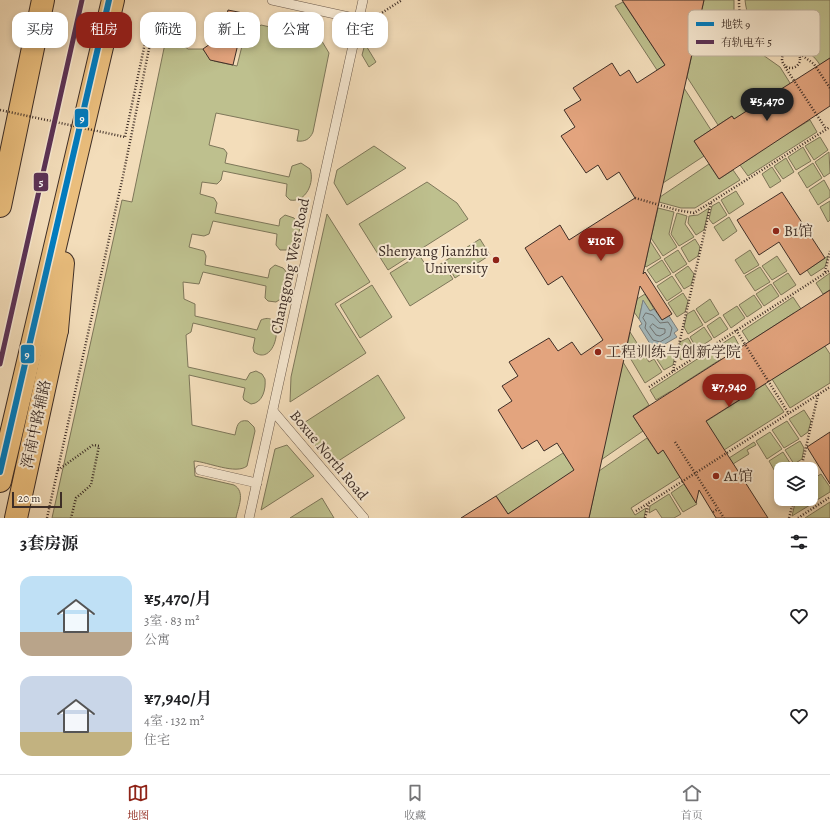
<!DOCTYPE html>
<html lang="zh">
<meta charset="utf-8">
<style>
body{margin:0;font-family:Alegreya,"Noto Serif SC",serif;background:#f2f2f2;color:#202124;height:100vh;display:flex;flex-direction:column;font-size:15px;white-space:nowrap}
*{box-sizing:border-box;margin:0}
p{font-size:13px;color:#757577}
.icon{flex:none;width:22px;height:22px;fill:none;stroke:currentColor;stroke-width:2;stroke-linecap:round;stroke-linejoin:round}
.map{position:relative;height:518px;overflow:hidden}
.panel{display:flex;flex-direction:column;background:#fff;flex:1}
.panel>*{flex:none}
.hud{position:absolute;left:12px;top:12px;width:400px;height:36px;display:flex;gap:8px}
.controls{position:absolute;left:774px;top:462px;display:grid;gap:8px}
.controls a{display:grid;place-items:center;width:44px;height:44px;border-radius:8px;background:#fff;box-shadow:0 2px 6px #0003;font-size:20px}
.scale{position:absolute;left:12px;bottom:10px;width:50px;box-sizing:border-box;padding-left:4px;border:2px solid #3e2e27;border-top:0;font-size:11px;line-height:14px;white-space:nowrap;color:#3e2e27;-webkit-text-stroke:3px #f7e9d2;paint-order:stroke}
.price{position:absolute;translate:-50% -34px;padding:0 9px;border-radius:14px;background:#8f2418;color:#fff;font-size:13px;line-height:26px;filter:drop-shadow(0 1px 2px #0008)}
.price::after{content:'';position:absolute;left:50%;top:24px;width:12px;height:9px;margin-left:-6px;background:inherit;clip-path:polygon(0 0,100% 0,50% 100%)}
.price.on{background:#222;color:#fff}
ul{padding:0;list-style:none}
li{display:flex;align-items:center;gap:12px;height:100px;padding:0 20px}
li span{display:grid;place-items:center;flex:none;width:112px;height:80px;border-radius:12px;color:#555}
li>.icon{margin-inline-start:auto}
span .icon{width:48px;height:48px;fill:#fffc;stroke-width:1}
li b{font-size:17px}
h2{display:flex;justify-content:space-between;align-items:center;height:48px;padding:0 20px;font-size:17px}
.pill{padding:0 14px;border-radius:12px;background:#fff;box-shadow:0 2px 6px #0003;font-size:14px;line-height:36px}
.pill.on{background:#8f2418;color:#fff}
.tab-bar{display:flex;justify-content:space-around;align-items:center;height:56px;border-top:1px solid #e0e0e0;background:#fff;font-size:11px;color:#757577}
.tab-bar a{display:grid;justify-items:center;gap:2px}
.tab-bar .on{color:#8f2418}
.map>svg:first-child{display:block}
</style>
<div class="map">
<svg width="830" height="518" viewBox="0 0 830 518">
<rect width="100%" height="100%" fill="#f3ddba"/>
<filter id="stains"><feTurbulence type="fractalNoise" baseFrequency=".005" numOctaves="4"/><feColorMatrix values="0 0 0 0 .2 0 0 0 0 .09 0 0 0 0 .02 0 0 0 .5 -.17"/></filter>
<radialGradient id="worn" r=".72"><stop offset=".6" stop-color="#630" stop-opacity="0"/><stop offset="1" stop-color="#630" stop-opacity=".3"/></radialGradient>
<!-- green -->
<g fill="#bec08e" stroke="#7e775a">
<polygon points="704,0 734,0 734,13 743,36 753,48 780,67 790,83 743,132 732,116 718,125 687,77"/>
<path d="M745 0H830V58L820 65C799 30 751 56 745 0Z"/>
<polygon points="623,2 665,65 657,70 615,6"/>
<path d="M261 25 320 38 329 53 313 132C310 139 305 142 297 141L299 130 216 113 209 145 224 149 227 153 225 163 289 177 292 166 301 163 310 169C315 182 306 203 290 200L286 196 287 184 223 171 221 180 217 184 202 182 200 194 214 198 217 203 215 213 279 226 280 219 285 215 294 218 300 227 297 244 290 250H280L276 245 277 234 213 221 209 234 204 236 192 234 189 247 204 251 206 256 205 265 268 278 270 269 275 265 283 268 288 274 285 296 276 302 268 301 265 298 266 286 203 272 199 284 183 282 184 299 195 304V316L257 330 261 320C287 308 277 369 254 352L253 348 255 338 193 323 191 332 186 335 188 367 246 380 250 373 256 371 262 374 265 379C266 389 263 403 251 404L244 400 243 397 245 388 189 375 192 425 235 435C237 427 237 419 248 421L254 427 255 431 247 466C236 475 208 462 194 461L195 476 234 485C246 492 238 507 236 518H52L122 200 132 202 167 34 188 49H203L204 51 219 40 214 61 237 66 244 38Z"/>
<polygon points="365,44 376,62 369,67 362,55"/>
<polygon points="684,88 711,130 694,141 704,156 663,183"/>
<polygon points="810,120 817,132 748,176 740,165 757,154 748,140 764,148"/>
<polygon points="820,137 828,150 814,160 805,146"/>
<polygon points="374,146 406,168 347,205 334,183 337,170"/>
<polygon points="803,147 811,161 796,170 788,157"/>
<polygon points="829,152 830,173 824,177 815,162"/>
<polygon points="786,158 794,172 783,179 774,166"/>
<polygon points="813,163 822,178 807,188 798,173"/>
<polygon points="709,164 719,179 733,170 740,180 695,208 681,208 659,202 660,197"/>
<polygon points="772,167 781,181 770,188 762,174"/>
<polygon points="824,180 830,191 830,197 818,205 809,190"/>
<polygon points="427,182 457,203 468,219 388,270 359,224"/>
<polygon points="736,191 744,204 729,214 721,200"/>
<polygon points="830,201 830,220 828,222 820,207"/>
<polygon points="719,202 727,215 713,224 709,219 712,206"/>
<polygon points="658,208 674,212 669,234 677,247 663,256 651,238"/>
<polygon points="709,208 704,230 696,235 688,223 689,216 698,215"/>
<polygon points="677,213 687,216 685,224 694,237 679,246 671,234"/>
<polygon points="327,214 370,282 335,304 366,353 290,402 291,377"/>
<polygon points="729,217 737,231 723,241 714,227"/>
<polygon points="480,239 490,255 455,278 445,261"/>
<polygon points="695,239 700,247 698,256 689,262 681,248"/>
<polygon points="650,241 661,258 646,267 645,266"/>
<polygon points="678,250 687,264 673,273 664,259"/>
<polygon points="750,250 759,265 744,274 735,260"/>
<polygon points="419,255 430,271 442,263 453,279 410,306 390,273"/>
<polygon points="777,256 787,271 772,280 762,266"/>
<polygon points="828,256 825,267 811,276 807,270"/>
<polygon points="662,260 671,274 656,283 647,270"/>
<polygon points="688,266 694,274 691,285 684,289 675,275"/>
<polygon points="760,267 770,282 755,291 745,276"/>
<polygon points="788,273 796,285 781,295 773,283"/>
<polygon points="830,273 830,290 823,294 816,283"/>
<polygon points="672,276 682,291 667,301 657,286"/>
<polygon points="771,284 779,296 764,306 756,294"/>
<polygon points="372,285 392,317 360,338 340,305"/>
<polygon points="683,293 688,301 685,312 677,317 668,303"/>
<polygon points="645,294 654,309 650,311 643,301 639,319 634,312 637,299"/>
<polygon points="754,295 762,307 747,317 739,305"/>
<polygon points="793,297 811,324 804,329 794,313 749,342 742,331"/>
<polygon points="710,299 719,314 705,323 696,309"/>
<polygon points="737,306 745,318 731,328 723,315"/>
<polygon points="694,310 703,325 688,334 684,327 687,314"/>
<polygon points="720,317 728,329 714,338 707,326"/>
<polygon points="704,327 712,339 697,349 690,337"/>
<polygon points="815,331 830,354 830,383 790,408 772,379 817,351"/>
<polygon points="630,332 649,362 654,359 662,372 645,383 626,351"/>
<polygon points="734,336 740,347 726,356 720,345"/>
<polygon points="688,338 695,350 681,360 678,355 680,342"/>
<polygon points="714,348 721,359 679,386 688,402 681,406 671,391 656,400 650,390"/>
<polygon points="671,349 675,355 673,365 664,370 656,358"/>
<polygon points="623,362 649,405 633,416 643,431 601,460"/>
<polygon points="378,375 405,418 332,465 299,426"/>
<polygon points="765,384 784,412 724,450 702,424"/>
<polygon points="804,410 811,421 808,432 801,437 789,419"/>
<polygon points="787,421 799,439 784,448 772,430"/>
<polygon points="770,432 782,449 767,459 756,441"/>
<polygon points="647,438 658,454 670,445 671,462 680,477 631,508 635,515 646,508 644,518 589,518 599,471"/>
<polygon points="800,441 804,448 802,459 794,464 785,450"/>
<polygon points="754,442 756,445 747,450 749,454 733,464 729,458"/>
<polygon points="287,445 314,476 261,510 275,449"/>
<polygon points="783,452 792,466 787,469 781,469 781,473 777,475 769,461"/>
<polygon points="563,453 575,470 508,514 496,496"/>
<polygon points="821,474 830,487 830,492 817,500 811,491 811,480"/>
<polygon points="684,484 697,504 683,512 671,493"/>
<polygon points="669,494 681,514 674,518 662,518 656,509 649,513 650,506"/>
<polygon points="811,496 815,502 792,516 796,499 811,499"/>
<polygon points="322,498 334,518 290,518"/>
<polygon points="830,502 830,518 805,518"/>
</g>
<!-- water -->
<polygon fill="#a3b8bc" stroke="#7b8180" points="643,300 650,311 654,309 662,320 669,316 678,330 674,333 677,337 658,348 656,344 652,347 639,326 642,324 639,319"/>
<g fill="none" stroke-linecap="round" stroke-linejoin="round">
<!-- shore -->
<g stroke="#707372" stroke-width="1">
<polygon points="646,313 653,315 660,323 668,322 672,328 670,336 660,342 653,340 645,328 646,323 643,318"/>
<polygon points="653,324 658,328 665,329 665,333 660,336 656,335 650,327"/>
</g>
</g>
<!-- building -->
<g fill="#e3a47e" stroke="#3e2e27">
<polygon points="622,0 704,0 643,274 645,272 672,314 662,320 640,286 589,518 461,518 496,496 508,514 574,470 557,443 544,451 537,440 522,449 498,410 512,401 502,386 518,376 509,362 549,338 558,351 572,342 581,355 603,340 562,276 548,285 525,248 560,225 569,240 635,198 619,172 607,180 598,165 586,173 561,136 575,127 564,110 581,100 573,88 612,63 620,76 629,70 637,83 665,65"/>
<polygon points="228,10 253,15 243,23 233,65 210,60 203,49 210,44 207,40 224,27"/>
<polygon points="830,58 830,106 719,179 694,141 732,116 734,119"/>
<polygon points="782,192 825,258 800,275 779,242 759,255 737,220"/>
<polygon points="830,290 830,343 706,421 768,518 716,518 699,490 696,503 663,450 658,454 633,416"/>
<polygon points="830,432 830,484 807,447"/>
</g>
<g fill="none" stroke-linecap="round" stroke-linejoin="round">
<!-- lane casing -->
<g stroke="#6b5a4c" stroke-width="10">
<g id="lane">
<polyline points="272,0 358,19"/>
<polyline points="273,411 364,518"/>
<polyline points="200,470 257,483"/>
<polyline points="249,518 363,0"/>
</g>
</g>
<!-- primary casing -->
<g stroke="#3e2e27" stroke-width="24">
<polyline id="primary" points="16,518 57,330"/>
</g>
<!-- highway casing -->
<g stroke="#3e2e27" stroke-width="24">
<g id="highway">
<polyline points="0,206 43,0"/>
<polyline points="57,330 63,263"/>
<polyline points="0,481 113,0"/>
</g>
</g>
<!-- path -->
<g stroke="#3e2e27" stroke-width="2.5" stroke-dasharray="1 2" stroke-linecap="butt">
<path d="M739 0C738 30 758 45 783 55"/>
<polyline points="372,19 402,0"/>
<polyline points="150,44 159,22"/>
<circle cx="791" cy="59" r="9"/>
<polyline points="800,54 814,64 830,88"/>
<polyline points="785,67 826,129"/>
<polyline points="635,198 677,210 694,213 830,127"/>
<polyline points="825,272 830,251"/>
<polyline points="736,330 789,414"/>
<polyline points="673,371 711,203"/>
<polyline points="649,387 830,270"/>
<polyline points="675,442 724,518"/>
<polyline points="801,469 818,395"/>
<polyline points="58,470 93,445 99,446 91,485 76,498 71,518"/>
<polyline points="636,511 830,387"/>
<polyline points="713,512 718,509"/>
<polyline points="47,518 123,176 150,44 145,43 125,137"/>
<polyline points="645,518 649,503"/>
<polyline points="789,518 794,499"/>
<polyline points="798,518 830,497"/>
</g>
<!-- lane -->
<use href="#lane" stroke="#f7e9d2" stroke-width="9"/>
<!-- primary -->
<use href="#primary" stroke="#eabe7d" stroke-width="22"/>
<!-- highway -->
<use href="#highway" stroke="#eabe7d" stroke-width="22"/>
<!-- path-bridge -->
<polyline stroke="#3e2e27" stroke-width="2.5" stroke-dasharray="1 2" stroke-linecap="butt" points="0,110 125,137"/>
<!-- tram-1 casing -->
<g stroke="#f7e9d2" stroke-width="8">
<polyline id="tram-1" points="0,364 82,0"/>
</g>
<!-- tram-1 -->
<use href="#tram-1" stroke="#5b3256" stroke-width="5"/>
<!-- metro-1 casing -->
<g stroke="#f7e9d2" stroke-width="9">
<polyline id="metro-1" points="0,472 109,0"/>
</g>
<!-- metro-1 -->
<use href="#metro-1" stroke="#017cbf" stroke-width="6"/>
</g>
<!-- markers -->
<g fill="#8f2418" stroke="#f7e9d2" stroke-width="1.5">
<circle cx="776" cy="231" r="4"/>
<circle cx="496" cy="260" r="4"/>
<circle cx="598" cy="352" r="4"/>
<circle cx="716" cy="476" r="4"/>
</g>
<g text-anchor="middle" stroke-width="4" stroke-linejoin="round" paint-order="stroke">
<!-- poi labels -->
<g font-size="15" fill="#3e2e27" stroke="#f7e9d2" text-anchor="start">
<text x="784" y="236">B1馆</text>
<text x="488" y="256" text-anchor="end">Shenyang Jianzhu<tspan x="488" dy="17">University</tspan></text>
<text x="606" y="357">工程训练与创新学院</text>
<text x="724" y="481">A1馆</text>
</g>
<!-- street labels -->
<g font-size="15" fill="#3e2e27" stroke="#f7e9d2">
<text transform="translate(290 266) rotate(-78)" y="5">Changgong West Road</text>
<text transform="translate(36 424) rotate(-78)" y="5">浑南中路辅路</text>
<text transform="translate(329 455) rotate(50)" y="5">Boxue North Road</text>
</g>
</g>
<!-- legend -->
<rect x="688" y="10" width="132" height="46" rx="6" fill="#f7e9d2" stroke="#c0b19f" stroke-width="1"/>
<rect x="696" y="22" width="18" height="4" fill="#017cbf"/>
<rect x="696" y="40" width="18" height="4" fill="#5b3256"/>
<g font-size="11" fill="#3e2e27">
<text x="721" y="28">地铁 9</text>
<text x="721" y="46">有轨电车 5</text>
</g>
<g stroke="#f7e9d2" stroke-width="1.5">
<rect x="74" y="108" width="15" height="20" rx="4" fill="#017cbf"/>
<rect x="33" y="172" width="16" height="20" rx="4" fill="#5b3256"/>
<rect x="20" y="344" width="15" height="20" rx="4" fill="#017cbf"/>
</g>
<g font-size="11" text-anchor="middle" font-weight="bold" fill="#fff">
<text x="82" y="122">9</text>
<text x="41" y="186">5</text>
<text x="27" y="358">9</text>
</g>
<rect width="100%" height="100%" filter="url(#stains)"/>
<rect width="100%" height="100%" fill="url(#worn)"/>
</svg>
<div class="controls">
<a><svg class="icon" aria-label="layers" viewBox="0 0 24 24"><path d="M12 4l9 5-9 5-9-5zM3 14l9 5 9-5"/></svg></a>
</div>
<div class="scale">20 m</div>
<b class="price on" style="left:767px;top:122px">¥5,470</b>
<b class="price" style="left:601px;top:262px">¥10K</b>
<b class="price" style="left:729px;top:408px">¥7,940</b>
<div class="hud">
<a class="pill">买房</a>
<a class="pill on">租房</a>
<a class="pill">筛选</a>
<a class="pill">新上</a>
<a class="pill">公寓</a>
<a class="pill">住宅</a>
</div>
</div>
<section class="panel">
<h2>3套房源<svg class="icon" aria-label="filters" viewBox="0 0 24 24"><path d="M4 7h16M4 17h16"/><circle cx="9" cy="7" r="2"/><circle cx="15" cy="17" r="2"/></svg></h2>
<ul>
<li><span style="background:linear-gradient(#bfe0f5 70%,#b9a48a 0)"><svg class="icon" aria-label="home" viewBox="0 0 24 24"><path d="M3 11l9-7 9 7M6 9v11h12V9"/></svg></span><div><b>¥5,470/月</b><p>3室 · 83 m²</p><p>公寓</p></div><svg class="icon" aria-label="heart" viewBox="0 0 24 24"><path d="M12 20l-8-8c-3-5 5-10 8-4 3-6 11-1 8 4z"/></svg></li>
<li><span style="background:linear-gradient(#c9d6e8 70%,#c2b280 0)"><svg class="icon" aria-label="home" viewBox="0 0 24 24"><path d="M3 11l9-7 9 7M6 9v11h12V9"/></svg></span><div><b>¥7,940/月</b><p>4室 · 132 m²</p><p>住宅</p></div><svg class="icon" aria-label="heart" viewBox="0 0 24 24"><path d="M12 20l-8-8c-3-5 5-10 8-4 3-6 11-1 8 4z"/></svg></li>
</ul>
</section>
<nav class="tab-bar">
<a class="on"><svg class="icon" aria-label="map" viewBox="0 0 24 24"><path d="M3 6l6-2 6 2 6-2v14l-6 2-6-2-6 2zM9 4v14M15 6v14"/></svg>地图</a>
<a><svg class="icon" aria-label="saved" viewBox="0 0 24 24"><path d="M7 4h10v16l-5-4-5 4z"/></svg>收藏</a>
<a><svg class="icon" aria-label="home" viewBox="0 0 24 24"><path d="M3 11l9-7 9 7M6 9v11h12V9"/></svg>首页</a>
</nav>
